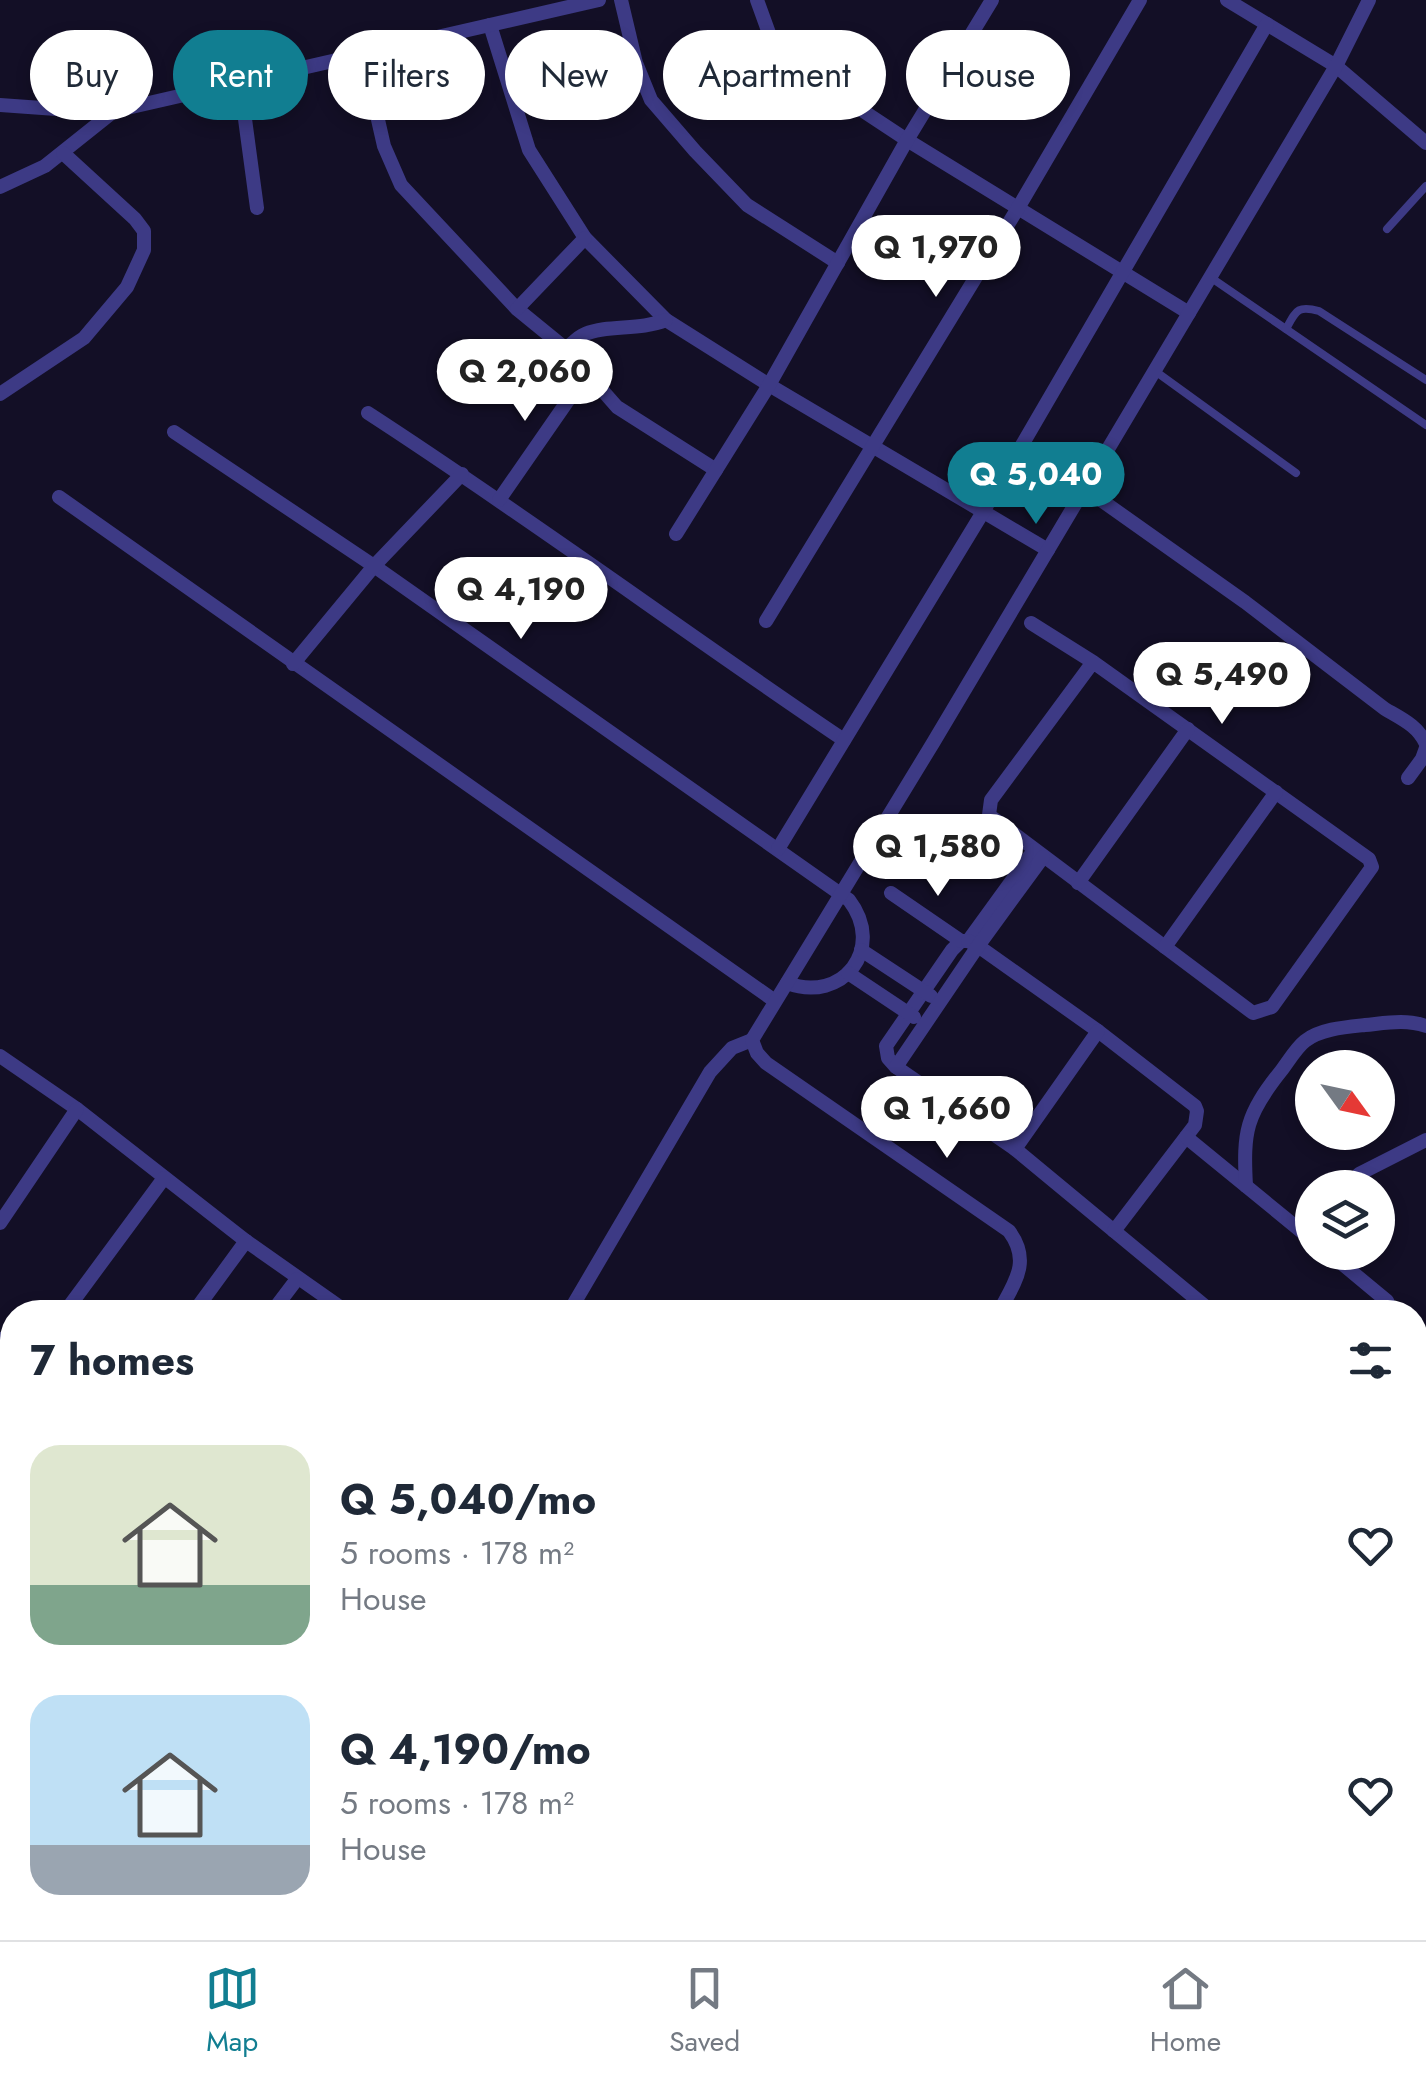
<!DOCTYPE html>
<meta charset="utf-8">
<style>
body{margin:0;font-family:Jost,sans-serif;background:#f2f2f3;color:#1f2937;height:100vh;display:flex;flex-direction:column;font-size:38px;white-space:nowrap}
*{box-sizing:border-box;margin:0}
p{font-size:32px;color:#747a83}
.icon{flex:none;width:55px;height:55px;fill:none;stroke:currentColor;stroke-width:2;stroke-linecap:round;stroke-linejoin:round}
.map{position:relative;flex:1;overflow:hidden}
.panel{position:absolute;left:0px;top:1300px;width:1428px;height:640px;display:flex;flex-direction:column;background:#fff;border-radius:40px 40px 0 0;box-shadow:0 5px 15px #0003}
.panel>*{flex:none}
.top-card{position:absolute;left:30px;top:30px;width:1368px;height:90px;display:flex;gap:20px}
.needle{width:65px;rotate:123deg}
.buttons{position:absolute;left:1295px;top:1050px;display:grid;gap:20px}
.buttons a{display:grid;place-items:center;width:100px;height:100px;border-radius:50%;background:#fff;box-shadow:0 5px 15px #0003;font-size:50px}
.price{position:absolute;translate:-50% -85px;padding:0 22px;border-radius:35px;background:#fff;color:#222;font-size:32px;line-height:65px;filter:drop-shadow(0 2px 5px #0008)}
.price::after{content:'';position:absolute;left:50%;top:60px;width:30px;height:22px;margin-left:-15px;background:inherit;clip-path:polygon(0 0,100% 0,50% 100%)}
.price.on{background:#117e91;color:#fff}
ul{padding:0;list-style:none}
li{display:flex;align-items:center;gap:30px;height:250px;padding:0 30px}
li span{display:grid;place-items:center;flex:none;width:280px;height:200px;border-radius:30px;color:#555}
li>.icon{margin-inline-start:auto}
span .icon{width:120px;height:120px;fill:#fffc;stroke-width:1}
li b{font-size:42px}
h2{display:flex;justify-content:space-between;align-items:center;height:120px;padding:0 30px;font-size:42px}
.pill{padding:0 35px;border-radius:45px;background:#fff;box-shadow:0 5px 15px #0003;font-size:35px;line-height:90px}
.pill.on{background:#117e91;color:#fff}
.dock{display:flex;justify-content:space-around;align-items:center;height:140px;border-top:2px solid #e0e1e3;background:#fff;font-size:28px;color:#747a83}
.dock a{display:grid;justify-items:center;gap:5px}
.dock .on{color:#117e91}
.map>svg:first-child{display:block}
</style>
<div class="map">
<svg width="1426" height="1940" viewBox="0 0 1426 1940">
<rect width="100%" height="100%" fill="#130f26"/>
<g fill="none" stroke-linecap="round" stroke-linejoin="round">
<!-- service -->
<g stroke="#3d3a85" stroke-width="8">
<polyline points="1387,229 1426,186"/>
<polyline points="1210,277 1426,425"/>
<path d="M1286 329C1296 311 1297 305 1319 311L1426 380"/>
<polyline points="1155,371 1296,473"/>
</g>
<!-- minor -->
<g stroke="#3d3a85" stroke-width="14">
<polyline points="621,0 636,63 651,100 695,151 747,205 838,263"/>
<polyline points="757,0 770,36 810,76 907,140 1189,313"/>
<polyline points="1227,0 1336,66 1426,143"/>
<polyline points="490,25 529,150 585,238 666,320 769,385 1048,550"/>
<polyline points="363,54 384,146 401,185 517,309 566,349 617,407 716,470"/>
<polyline points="240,82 257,208"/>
<polyline points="0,105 112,113"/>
<polyline points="0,187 45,166 114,111 599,0"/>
<polyline points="517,309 585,238"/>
<path d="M566 349C572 344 577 337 585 334 609 324 639 331 666 320"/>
<polyline points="0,394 84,338 127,287 144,250 144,231 135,219 63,153"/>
<path d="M368 413C530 518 685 633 844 740"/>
<path d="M174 432 374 566 849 900C886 948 843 1004 787 983"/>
<path d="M1084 488 1245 602 1385 709C1402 719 1418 726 1426 744"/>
<polyline points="59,497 775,1001"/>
<polyline points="499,500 587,373"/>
<polyline points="676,534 769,385 907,140 992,0"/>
<polyline points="766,621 1018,208 1140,0"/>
<polyline points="1031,623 1093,662 1369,859 1372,867 1272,1007 1253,1013 989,815 991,800 1093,662"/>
<polyline points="293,664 374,566 462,474"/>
<polyline points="1408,778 1422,759 1426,748"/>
<polyline points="778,849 983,512 1267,24"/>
<polyline points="1034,850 968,941 961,941 952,950 886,1046 888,1058 896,1067 1015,1149 1212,1312"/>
<polyline points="1078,883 1188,729"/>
<polyline points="891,893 961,941"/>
<polyline points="968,941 978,946 1098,1031 1195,1106 1197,1111 1195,1125 1114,1231"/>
<polyline points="1165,947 1276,792"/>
<polyline points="861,950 931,996"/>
<polyline points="848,973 914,1017"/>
<polyline points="0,1056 77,1109 246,1241 347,1312"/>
<polyline points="896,1067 978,946 1043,857"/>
<polyline points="1186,1137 1312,1240"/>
<polyline points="1015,1149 1098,1031"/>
<polyline points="1359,1174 1426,1140"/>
<path d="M1246 1186C1243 1131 1246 1115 1281 1071 1288 1062 1296 1048 1305 1041 1320 1029 1346 1027 1365 1025 1386 1023 1406 1019 1426 1026"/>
<polyline points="0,1223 77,1109"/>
<polyline points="1328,1252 1387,1301 1392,1312"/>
<polyline points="65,1312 164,1178"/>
<polyline points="194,1312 246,1241"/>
<polyline points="272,1312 297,1279"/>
<polyline points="569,1312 710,1072 732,1048 752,1040"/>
<path d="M999 1312C1014 1283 1032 1262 1009 1231L766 1063 757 1053 752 1040 933 743 1336 66 1369 0"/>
<polyline points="0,1339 12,1349"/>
<polyline points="1415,1579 1426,1578"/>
<polyline points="421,1940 428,1928"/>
<polyline points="1234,1940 1242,1928"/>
</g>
</g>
</svg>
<div class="buttons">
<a><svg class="needle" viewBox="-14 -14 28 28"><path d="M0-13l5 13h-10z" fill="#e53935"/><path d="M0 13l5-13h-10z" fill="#747a83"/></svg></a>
<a><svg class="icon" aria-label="layers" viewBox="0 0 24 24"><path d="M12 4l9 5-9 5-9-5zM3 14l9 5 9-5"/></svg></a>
</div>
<b class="price" style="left:936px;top:300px">Q 1,970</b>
<b class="price" style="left:525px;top:424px">Q 2,060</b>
<b class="price on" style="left:1036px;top:527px">Q 5,040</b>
<b class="price" style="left:521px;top:642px">Q 4,190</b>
<b class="price" style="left:1222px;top:727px">Q 5,490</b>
<b class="price" style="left:938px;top:899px">Q 1,580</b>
<b class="price" style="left:947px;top:1161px">Q 1,660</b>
<div class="top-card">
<a class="pill">Buy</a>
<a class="pill on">Rent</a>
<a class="pill">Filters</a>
<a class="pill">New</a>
<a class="pill">Apartment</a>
<a class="pill">House</a>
</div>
<section class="panel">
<h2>7 homes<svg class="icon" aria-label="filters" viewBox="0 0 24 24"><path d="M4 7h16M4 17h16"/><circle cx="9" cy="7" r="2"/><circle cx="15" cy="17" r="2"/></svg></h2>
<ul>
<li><span style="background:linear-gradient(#dfe7d0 70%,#7fa58c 0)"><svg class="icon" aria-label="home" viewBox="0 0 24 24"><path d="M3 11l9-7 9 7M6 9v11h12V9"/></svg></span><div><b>Q 5,040/mo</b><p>5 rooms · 178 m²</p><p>House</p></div><svg class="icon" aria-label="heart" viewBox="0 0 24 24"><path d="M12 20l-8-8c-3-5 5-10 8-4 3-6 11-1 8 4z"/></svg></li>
<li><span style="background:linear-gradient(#bfe0f5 75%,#9aa5b1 0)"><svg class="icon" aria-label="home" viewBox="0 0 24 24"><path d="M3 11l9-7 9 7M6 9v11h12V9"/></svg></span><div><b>Q 4,190/mo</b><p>5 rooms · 178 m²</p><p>House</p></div><svg class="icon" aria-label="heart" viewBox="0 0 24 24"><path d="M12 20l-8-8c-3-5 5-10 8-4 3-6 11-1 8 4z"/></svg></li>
</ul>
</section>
</div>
<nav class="dock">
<a class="on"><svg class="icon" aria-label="map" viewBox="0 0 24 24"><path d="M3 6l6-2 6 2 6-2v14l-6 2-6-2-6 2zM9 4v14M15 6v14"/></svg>Map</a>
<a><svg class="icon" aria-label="saved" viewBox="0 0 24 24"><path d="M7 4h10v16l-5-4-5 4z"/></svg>Saved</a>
<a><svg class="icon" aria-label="home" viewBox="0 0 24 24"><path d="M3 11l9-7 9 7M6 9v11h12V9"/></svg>Home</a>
</nav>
